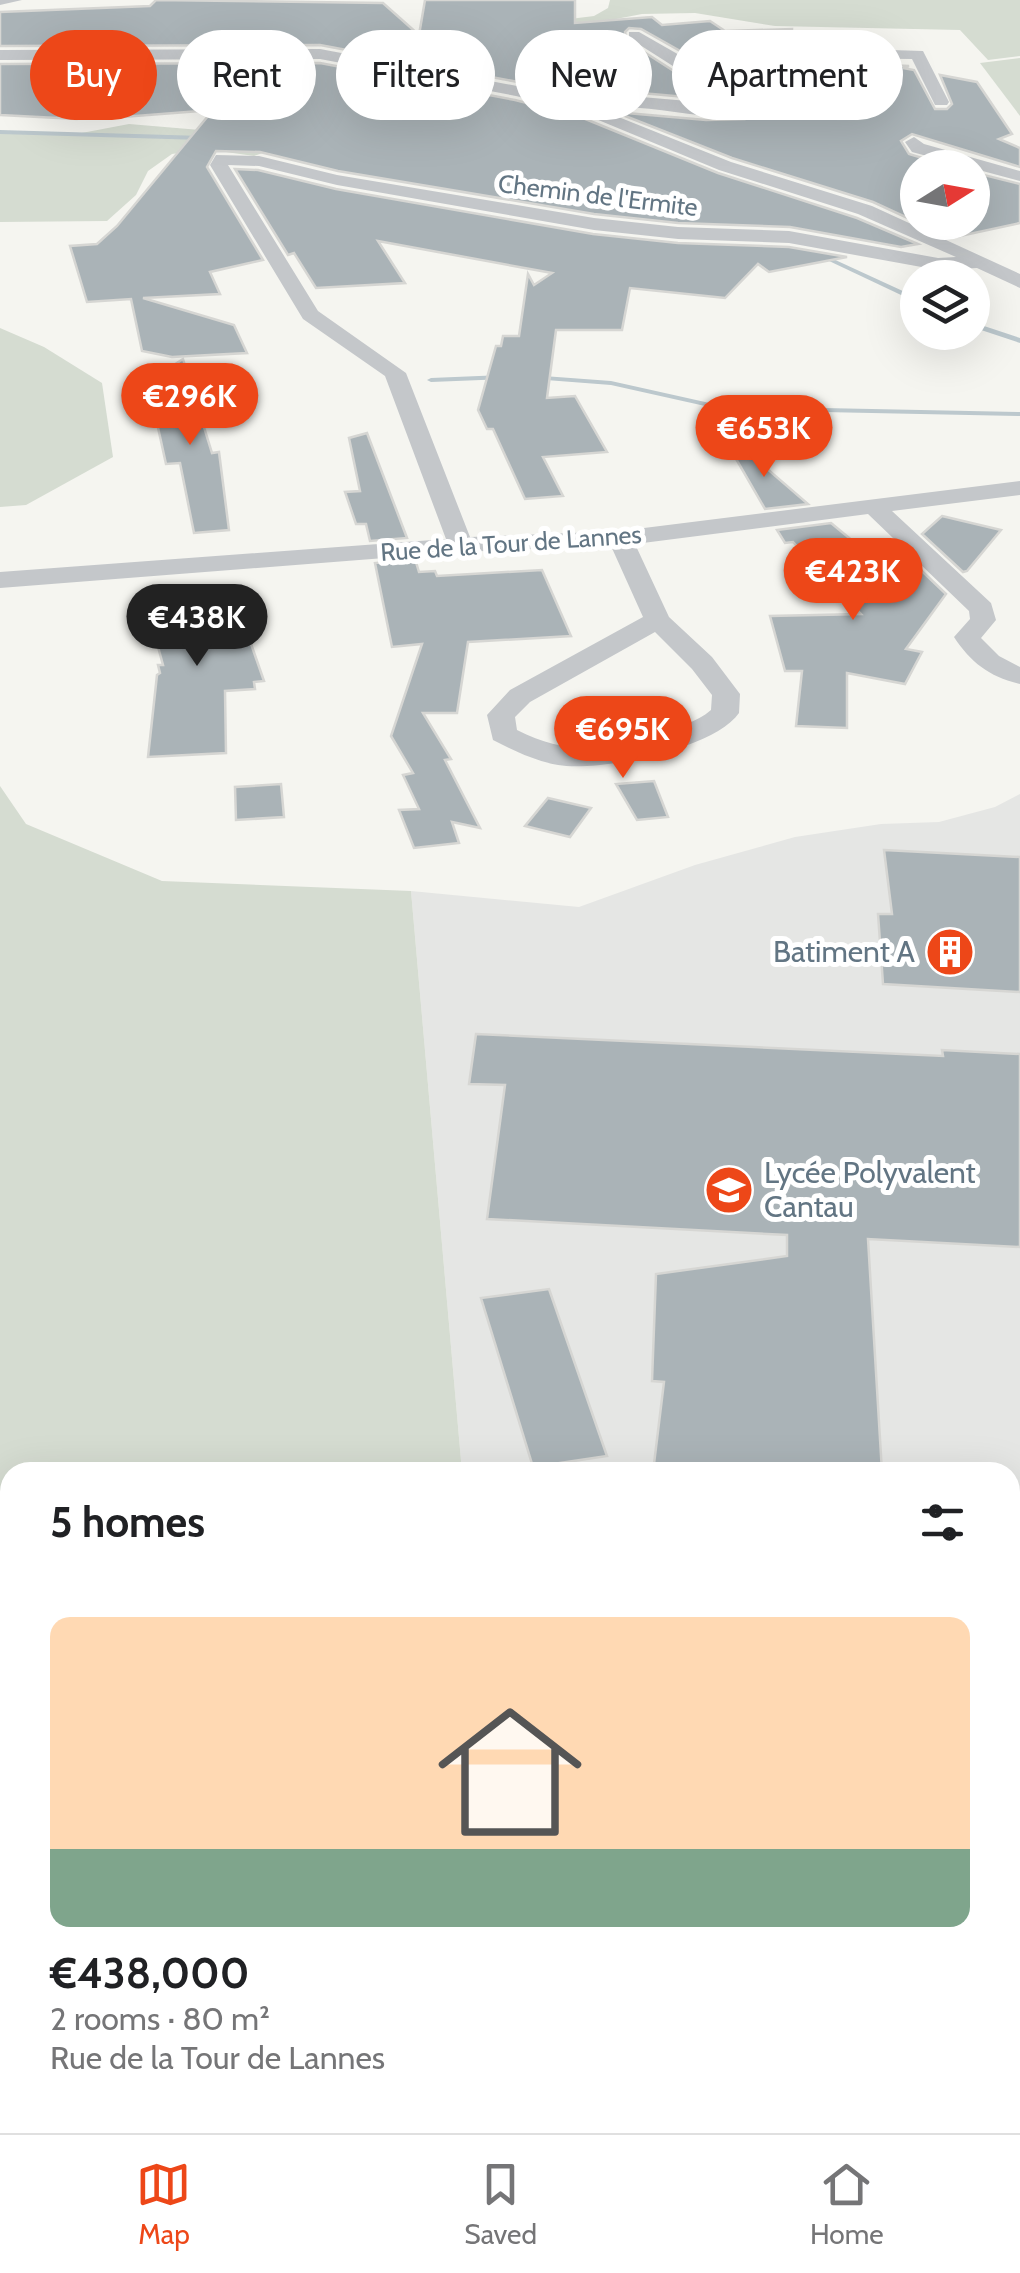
<!DOCTYPE html>
<meta charset="utf-8">
<style>
body{margin:0;font-family:Cabin,sans-serif;background:#f2f2f2;color:#202124;height:100vh;display:flex;flex-direction:column;font-size:38px;white-space:nowrap}
*{box-sizing:border-box;margin:0}
p{font-size:32px;color:#757577}
.icon{flex:none;width:55px;height:55px;fill:none;stroke:currentColor;stroke-width:2;stroke-linecap:round;stroke-linejoin:round}
.map{position:relative;flex:1;overflow:hidden}
.details{position:absolute;left:0px;top:1462px;width:1020px;height:672px;display:flex;flex-direction:column;background:#fff;border-radius:30px 30px 0 0;box-shadow:0 10px 40px #0002}
.details>*{flex:none}
.guide{position:absolute;left:30px;top:30px;width:960px;height:90px;display:flex;gap:20px}
.needle{width:65px;rotate:79deg}
.fabs{position:absolute;left:900px;top:150px;display:grid;gap:20px}
.fabs a{display:grid;place-items:center;width:90px;height:90px;border-radius:50%;background:#fff;box-shadow:0 10px 40px #0002;font-size:50px}
.price{position:absolute;translate:-50% -85px;padding:0 22px;border-radius:35px;background:#ed4718;color:#fff;font-size:32px;line-height:65px;filter:drop-shadow(0 2px 5px #0008)}
.price::after{content:'';position:absolute;left:50%;top:60px;width:30px;height:22px;margin-left:-15px;background:inherit;clip-path:polygon(0 0,100% 0,50% 100%)}
.price.on{background:#222;color:#fff}
ul{padding:0;list-style:none}
li{display:grid;align-content:center;gap:20px;height:530px;padding:0 50px}
li span{display:grid;place-items:center;height:310px;border-radius:20px;color:#555}
li>.icon{margin-inline-start:auto}
span .icon{width:180px;height:180px;fill:#fffc;stroke-width:1}
li b{font-size:42px}
h2{display:flex;justify-content:space-between;align-items:center;height:120px;padding:0 50px;font-size:42px}
.chip{padding:0 35px;border-radius:45px;background:#fff;box-shadow:0 10px 40px #0002;font-size:35px;line-height:90px}
.chip.on{background:#ed4718;color:#fff}
.menu{display:flex;justify-content:space-around;align-items:center;height:140px;border-top:2px solid #e0e0e0;background:#fff;font-size:28px;color:#757577}
.menu a{display:grid;justify-items:center;gap:5px}
.menu .on{color:#ed4718}
.map>svg:first-child{display:block}
</style>
<div class="map">
<svg width="1020" height="2133" viewBox="0 0 1020 2133">
<rect width="100%" height="100%" fill="#f5f5f0"/>
<!-- built -->
<g fill="#e5e6e4">
<polygon points="1020,794 1020,1721 1010,1718 1010,1472 462,1472 411,891 579,907 695,865 795,837 881,824 939,822 995,807"/>
<polygon points="1010,1792 1020,1792 1020,2133 686,2133 686,2125 1010,2125"/>
</g>
<!-- green -->
<g fill="#d5dcd1">
<polygon points="610,0 1020,0 1020,56 988,60 960,30 775,26 695,13 642,14 585,25 538,23 594,16 608,8"/>
<polygon points="1020,58 1020,116 980,63"/>
<polygon points="129,124 212,131 268,151 254,156 205,149 172,154 148,171 136,195 107,221 0,222 0,131 71,135"/>
<polygon points="0,328 44,347 102,383 113,457 26,505 0,507"/>
<polygon points="0,786 26,824 162,881 411,891 462,1472 10,1472 10,2125 686,2125 686,2133 0,2133"/>
</g>
<g fill="none" stroke-linecap="round" stroke-linejoin="round">
<!-- stream -->
<g fill="#bcc8cd" fill-rule="evenodd">
<polygon points="0,130 202,136 205,138 202,140 0,134"/>
<polygon points="827,258 831,258 918,298 918,303 827,260"/>
<polygon points="972,322 1020,338 1020,343 972,327"/>
<polygon points="503,375 507,377 506,379 431,382 427,380 431,378"/>
<polygon points="530,375 611,381 723,406 1020,412 1020,416 723,410 611,385 533,379 529,377"/>
</g>
</g>
<!-- building -->
<g fill="#aab3b7" stroke="#d6d6d3" stroke-width="2.5">
<polygon points="156,0 383,3 419,35 425,0 575,0 575,23 652,17 662,25 710,21 725,31 792,29 791,43 803,45 682,52 641,29 629,28 625,32 627,41 719,100 630,92 585,100 518,82 320,45 0,46 0,12 150,6"/>
<polygon points="825,62 909,66 903,68 914,70 935,109 947,109 952,104 940,75 977,82 1012,134 999,139 1020,148 1020,167 912,134 901,141 909,154 955,168 918,168 918,222 972,222 972,172 1020,184 1020,223 951,238 873,202 732,158 615,112 706,120 745,119 759,112 759,104 706,68"/>
<polygon points="320,63 515,100 578,116 718,173 857,218 918,244 901,247 790,227 678,223 594,214 338,171 260,152 216,151 207,167 263,260 210,272 220,294 143,298 234,325 247,353 172,357 142,351 131,299 87,302 70,246 97,244 117,226 213,110 110,118 95,99 77,119 0,115 0,64"/>
<polygon points="235,169 258,170 336,189 593,234 678,243 789,247 847,257 769,272 758,264 725,298 630,288 622,330 556,330 547,398 575,396 607,452 543,457 563,496 525,499 493,429 487,429 478,410 496,346 501,346 503,336 519,336 528,274 534,285 552,273 378,241 405,283 316,288 294,253 288,255"/>
<polygon points="183,359 212,453 219,452 229,530 194,533 180,463 166,464 148,382"/>
<polygon points="367,433 407,538 370,541 366,524 356,524 345,492 360,491 349,438"/>
<polygon points="728,435 808,504 765,509 724,438"/>
<polygon points="942,516 1001,530 967,571 963,572 922,534"/>
<polygon points="831,523 854,542 868,540 889,563 902,552 946,594 906,649 922,652 905,684 847,673 847,728 796,726 802,671 785,671 770,616 861,614 793,542 785,543 777,530"/>
<polygon points="415,559 419,572 435,571 437,576 542,570 571,636 468,642 457,713 423,713 451,759 445,760 480,828 452,822 459,843 414,848 399,810 419,809 403,775 413,773 391,736 422,644 392,647 375,563"/>
<polygon points="195,587 235,598 264,681 254,682 255,689 225,691 226,753 148,757 157,675 160,673 158,665 163,665 143,592"/>
<polygon points="654,781 668,817 637,820 616,784"/>
<polygon points="281,784 284,817 236,820 235,787"/>
<polygon points="548,798 591,808 570,837 525,826"/>
<polygon points="884,850 1020,857 1020,992 883,984 878,914 892,914"/>
<polygon points="476,1034 943,1056 942,1050 1020,1054 1020,1247 868,1239 882,1472 653,1472 664,1382 652,1381 656,1274 787,1256 787,1235 487,1219 505,1085 469,1084"/>
<polygon points="549,1289 607,1456 533,1467 481,1298"/>
</g>
<g fill="none" stroke-linecap="round" stroke-linejoin="round">
<!-- street -->
<g fill="#c4c7ca" fill-rule="evenodd">
<polygon points="0,0 22,0 0,5"/>
<path d="M629 32H639L681 56 825 48 923 51 949 102 947 105H935L912 59 825 58 694 65 756 106 758 109C727 131 644 98 601 110L731 162 872 206 1020 274V288L977 268 938 270 789 243 678 239 594 230 337 185 259 166 228 165 318 311 406 373 470 537 620 531 1020 481V495L892 511 991 603 996 620 981 638 999 656 1020 667V684C990 677 971 663 954 637L970 619 969 611 868 514 635 544 669 617 712 657 740 694 739 713C714 749 601 772 558 765 535 761 514 751 493 740L487 715 510 690 643 617 611 546 461 552 0 588V572L446 539 385 376 303 319 210 165 216 155 259 156 337 175 594 218 678 227 789 231 938 258 956 257 858 214 719 170 579 112 516 96 320 59 0 60V50L320 49 517 86 585 104 630 96 734 105 629 38ZM655 632 692 669 712 695 711 710C696 723 679 726 661 732 605 750 571 757 517 730L515 717 530 702Z"/>
<polygon points="914,137 924,144 1020,171 1020,181 912,152 905,142"/>
<polygon points="1010,1730 1020,1731 1020,1771 1010,1770"/>
<polygon points="170,2125 231,2125 227,2133 166,2133"/>
</g>
</g>
<!-- icons -->
<defs>
<g id="building-disc" transform="scale(2.5)"><circle r="9.5" fill="#ed4718" stroke="#fff"/><path d="M-4-6H4V6H1V3H-1V6H-4ZM-2.5-4.3h1.7v1.8h-1.7ZM.8-4.3h1.7v1.8H.8ZM-2.5-1h1.7V.8h-1.7ZM.8-1h1.7V.8H.8Z" fill="#fff"/></g>
<g id="school-disc" transform="scale(2.5)"><circle r="9.5" fill="#ed4718" stroke="#fff"/><path d="M0-5L7-2L0 1L-7-2ZM-4 1L0 2.5L4 1V4Q0 6-4 4Z" fill="#fff"/></g>
</defs>
<g fill-rule="evenodd">
<use href="#building-disc" x="950" y="952"/>
<use href="#school-disc" x="729" y="1190"/>
</g>
<g text-anchor="middle" stroke-width="10" stroke-linejoin="round" paint-order="stroke">
<!-- far-street labels -->
<g font-size="25" fill="#627583" stroke="#fff">
<text transform="translate(598 195) rotate(7)" y="9">Chemin de l'Ermite</text>
<text transform="translate(511 543) rotate(-4)" y="9">Rue de la Tour de Lannes</text>
</g>
<!-- poi labels -->
<g font-size="30" fill="#627583" stroke="#fff" text-anchor="end">
<text x="915" y="962">Batiment A</text>
<text x="764" y="1183" text-anchor="start">Lycée Polyvalent<tspan x="764" dy="34">Cantau</tspan></text>
</g>
</g>
</svg>
<div class="fabs">
<a><svg class="needle" viewBox="-14 -14 28 28"><path d="M0-13l5 13h-10z" fill="#e53935"/><path d="M0 13l5-13h-10z" fill="#757577"/></svg></a>
<a><svg class="icon" aria-label="layers" viewBox="0 0 24 24"><path d="M12 4l9 5-9 5-9-5zM3 14l9 5 9-5"/></svg></a>
</div>
<b class="price" style="left:190px;top:448px">€296K</b>
<b class="price" style="left:764px;top:480px">€653K</b>
<b class="price" style="left:853px;top:623px">€423K</b>
<b class="price on" style="left:197px;top:669px">€438K</b>
<b class="price" style="left:623px;top:781px">€695K</b>
<div class="guide">
<a class="chip on">Buy</a>
<a class="chip">Rent</a>
<a class="chip">Filters</a>
<a class="chip">New</a>
<a class="chip">Apartment</a>
</div>
<section class="details">
<h2>5 homes<svg class="icon" aria-label="filters" viewBox="0 0 24 24"><path d="M4 7h16M4 17h16"/><circle cx="9" cy="7" r="2"/><circle cx="15" cy="17" r="2"/></svg></h2>
<ul>
<li><span style="background:linear-gradient(#ffd9b3 75%,#7fa58c 0)"><svg class="icon" aria-label="home" viewBox="0 0 24 24"><path d="M3 11l9-7 9 7M6 9v11h12V9"/></svg></span><div><b>€438,000</b><p>2 rooms · 80 m²</p><p>Rue de la Tour de Lannes</p></div></li>
</ul>
</section>
</div>
<nav class="menu">
<a class="on"><svg class="icon" aria-label="map" viewBox="0 0 24 24"><path d="M3 6l6-2 6 2 6-2v14l-6 2-6-2-6 2zM9 4v14M15 6v14"/></svg>Map</a>
<a><svg class="icon" aria-label="saved" viewBox="0 0 24 24"><path d="M7 4h10v16l-5-4-5 4z"/></svg>Saved</a>
<a><svg class="icon" aria-label="home" viewBox="0 0 24 24"><path d="M3 11l9-7 9 7M6 9v11h12V9"/></svg>Home</a>
</nav>
